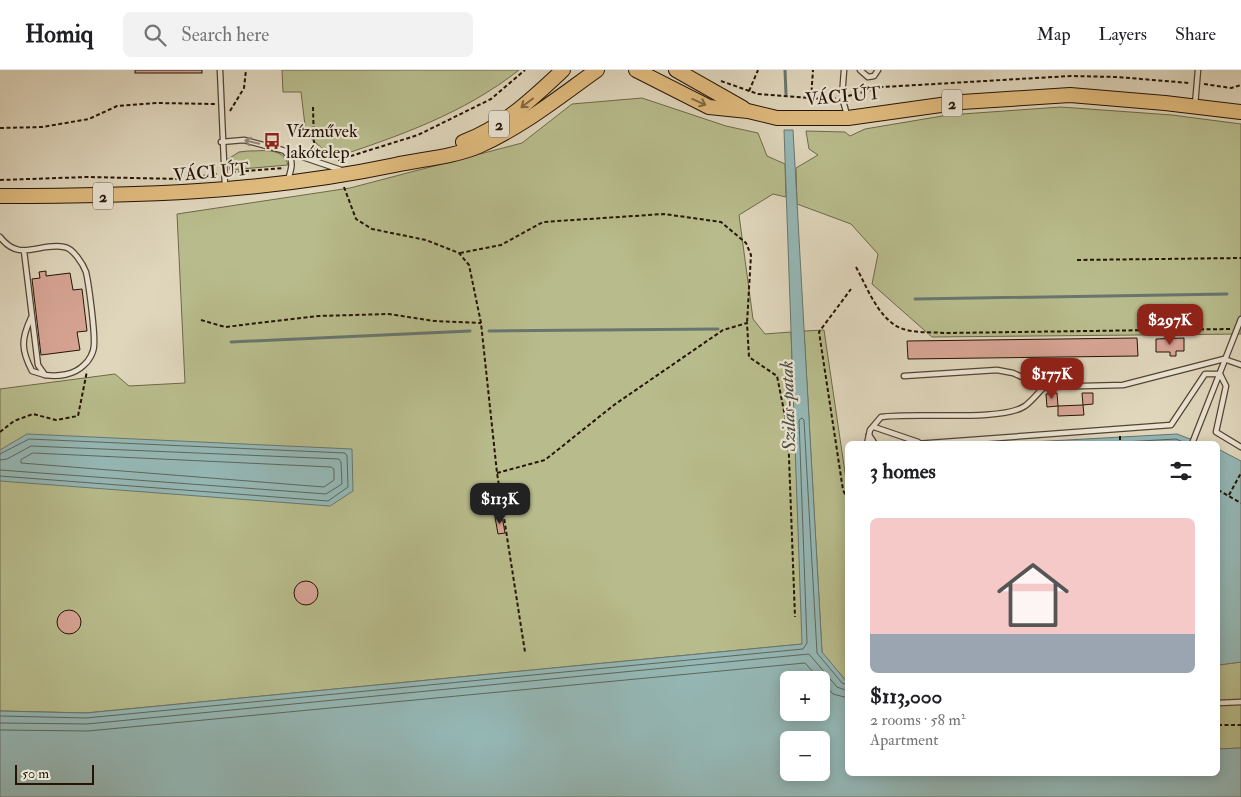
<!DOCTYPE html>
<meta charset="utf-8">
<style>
body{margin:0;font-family:"IM FELL Double Pica",serif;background:#f2f2f2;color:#202124;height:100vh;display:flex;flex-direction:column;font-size:19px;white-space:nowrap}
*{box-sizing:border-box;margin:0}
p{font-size:16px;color:#757577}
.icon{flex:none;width:28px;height:28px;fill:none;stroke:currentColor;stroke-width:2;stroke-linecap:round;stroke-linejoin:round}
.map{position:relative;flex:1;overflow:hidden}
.sheet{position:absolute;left:845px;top:371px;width:375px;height:335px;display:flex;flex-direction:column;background:#fff;border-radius:8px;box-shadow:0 2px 12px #0003}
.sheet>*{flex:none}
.tools{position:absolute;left:780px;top:601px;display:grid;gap:10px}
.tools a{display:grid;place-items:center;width:50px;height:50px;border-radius:8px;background:#fff;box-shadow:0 2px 12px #0003;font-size:25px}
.scale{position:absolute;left:15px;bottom:12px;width:79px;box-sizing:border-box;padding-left:5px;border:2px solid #251404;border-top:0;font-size:14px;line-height:18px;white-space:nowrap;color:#251404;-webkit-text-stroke:4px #eae4d3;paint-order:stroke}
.price{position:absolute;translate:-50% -42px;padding:0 11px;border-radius:10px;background:#8f2418;color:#fff;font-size:16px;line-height:32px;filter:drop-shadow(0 1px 2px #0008)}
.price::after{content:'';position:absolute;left:50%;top:30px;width:15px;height:11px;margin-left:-8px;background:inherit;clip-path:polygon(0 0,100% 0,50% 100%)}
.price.active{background:#222;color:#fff}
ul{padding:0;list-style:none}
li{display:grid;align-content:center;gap:10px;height:265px;padding:0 25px}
li span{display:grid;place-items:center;height:155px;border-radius:8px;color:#555}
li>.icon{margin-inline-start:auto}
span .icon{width:90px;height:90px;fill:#fffc;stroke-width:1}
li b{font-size:21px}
h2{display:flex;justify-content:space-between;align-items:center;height:60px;padding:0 25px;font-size:21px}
header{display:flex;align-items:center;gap:30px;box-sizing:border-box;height:70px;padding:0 25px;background:#fff;border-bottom:1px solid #e0e0e0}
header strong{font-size:24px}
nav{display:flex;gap:28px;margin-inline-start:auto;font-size:18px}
.search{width:350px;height:45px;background:#f2f2f2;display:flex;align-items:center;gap:12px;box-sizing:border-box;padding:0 18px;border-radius:8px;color:#757577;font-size:19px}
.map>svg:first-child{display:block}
</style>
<header>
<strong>Homiq</strong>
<div class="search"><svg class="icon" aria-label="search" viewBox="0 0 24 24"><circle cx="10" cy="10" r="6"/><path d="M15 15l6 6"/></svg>Search here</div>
<nav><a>Map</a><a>Layers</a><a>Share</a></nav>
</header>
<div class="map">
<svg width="1241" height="727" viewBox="0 0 1241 727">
<rect width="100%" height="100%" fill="#dfd6bc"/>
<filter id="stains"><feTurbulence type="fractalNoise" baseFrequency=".004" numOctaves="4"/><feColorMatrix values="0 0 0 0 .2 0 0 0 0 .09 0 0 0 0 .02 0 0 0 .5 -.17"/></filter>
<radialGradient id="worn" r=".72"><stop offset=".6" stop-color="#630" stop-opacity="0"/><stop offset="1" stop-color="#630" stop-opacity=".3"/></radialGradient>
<!-- green -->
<g fill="#b8bc8c" stroke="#6e6848">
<path d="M282 0H519C463 44 399 66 333 88L306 64 301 22H283Z"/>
<polygon points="642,28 726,56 758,63 767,86 785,94 786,127 773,124 739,145 753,249 765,264 791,262 803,574 86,643 0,641 0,319 115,304 129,316 185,313 177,144 350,118 522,73 572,34"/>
<polygon points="1061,37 1172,45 1241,54 1241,264 932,267 872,214 878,184 851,154 797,134 796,98 818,85 809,79 806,61 845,62 850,66 865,59 948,45"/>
<path d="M248 81C264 81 283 77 288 95L230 100 228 89 239 82Z"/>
<polygon points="824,260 847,416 847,612 822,583 804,261"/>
<polygon points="1241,592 1241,678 1218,679 1218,595"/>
</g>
<!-- water -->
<g fill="#95b8b6" stroke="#68766f" fill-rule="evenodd">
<path d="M784 60H793L822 582 847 612 848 704H1218V679L1241 678V727H0V641L86 643 802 574ZM789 610H821V642H789ZM789 670H821V702H789Z"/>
<polygon points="27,364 352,379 353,421 330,436 0,411 0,380"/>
<polygon points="1177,364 1203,374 994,374"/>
<polygon points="1218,379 1241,391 1241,592 1218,595"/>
</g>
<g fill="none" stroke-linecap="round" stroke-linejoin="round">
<!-- shore -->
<g stroke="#5d665d" stroke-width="1">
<polyline points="1088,374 1176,369 1188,374"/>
<polygon points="33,383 331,397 334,399 334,410 324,417 21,393 21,390"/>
<polyline points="0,384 29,369 345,383 347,386 348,417 328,431 0,406"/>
<polyline points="0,390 7,389 31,376 339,389 341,392 342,414 326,424 0,400"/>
<polyline points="0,646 86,648 803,579 807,573 799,350 802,348 804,350 817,583 842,613 848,615"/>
<polyline points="0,653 87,654 809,584 837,617 848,621"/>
<polyline points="0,660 88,661 805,593 833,624 848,628"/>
</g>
<!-- stream -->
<g stroke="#68766f" stroke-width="3">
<polyline points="785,0 786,24"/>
<polyline points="915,229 1227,224"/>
<polyline points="489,261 718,259"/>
<polyline points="231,272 470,261"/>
</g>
</g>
<!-- building -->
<g fill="#d8a596" stroke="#251404">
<rect x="135" y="0" width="67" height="3"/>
<polygon points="46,201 46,206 70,203 73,220 82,219 87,261 77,262 80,280 41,285 32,209 40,208 39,202"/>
<polygon points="1137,268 1138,286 908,289 907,271"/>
<polygon points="1184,268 1184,281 1176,281 1176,286 1170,286 1170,282 1156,282 1156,269"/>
<polygon points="1057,323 1058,336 1047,337 1046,324"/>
<polygon points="1082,323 1093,323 1093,334 1083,335"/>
<polygon points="1083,335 1084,345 1058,346 1058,336"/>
<polygon points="502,446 505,463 498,464 495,447"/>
<circle cx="306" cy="523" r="12"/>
<circle cx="69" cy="552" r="12"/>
</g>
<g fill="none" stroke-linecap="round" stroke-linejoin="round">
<!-- service casing -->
<g stroke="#544432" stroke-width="7">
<g id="service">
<polyline points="220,0 225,116"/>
<polyline points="844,0 842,27 847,45"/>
<polyline points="860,0 868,7 874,6 878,0"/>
<polyline points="1195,35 1198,0"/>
<polyline points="221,72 244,70 282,80 341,100"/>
<path d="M286 83C295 90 291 100 288 110"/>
<path d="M0 167C20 193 39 172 64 177 73 178 83 194 86 202 89 215 95 262 94 275 94 282 89 291 84 295 74 305 58 307 45 305L38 295 24 181"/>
<path d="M31 248C21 269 21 280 32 301L45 305"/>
<polyline points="904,306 997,300 1013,303 1044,317 1123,315 1224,289 1241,295"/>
<polyline points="874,357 918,372"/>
<polyline points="869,365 875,374"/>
<polyline points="1193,371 1241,249"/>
<path d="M867 374 870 360 881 347C915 342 1001 352 1025 336 1032 331 1038 323 1044 317"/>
<polyline points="916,374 1171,355 1205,304 1220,304 1226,316 1216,362 1241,377"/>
<polyline points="1218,633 1241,632"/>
</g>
</g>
<!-- primary casing -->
<g stroke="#251404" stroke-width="16">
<g id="primary">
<polyline points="636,0 709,37 748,41 777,48 848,48 962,32 1070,25 1165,33 1241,42"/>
<polyline points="676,0 743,38"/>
<path d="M463 72C502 58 533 28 563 0"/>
<path d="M0 126C135 126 262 123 395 95 423 89 453 87 479 76 522 57 559 27 597 0"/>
</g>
</g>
<!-- path -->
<g stroke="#251404" stroke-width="2" stroke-dasharray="4 2.5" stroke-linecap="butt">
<polyline points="721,11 758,24 824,29 836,28"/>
<polyline points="1204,14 1231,18 1241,15"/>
<polyline points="749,21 758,0"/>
<polyline points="848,26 882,17 1071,6 1117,7 1189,13"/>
<polyline points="811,28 813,0"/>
<polyline points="313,37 314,75 316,84"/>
<polyline points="230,41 244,18 246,0"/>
<polyline points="0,58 42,57 89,49 117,36 157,33 215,34"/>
<polyline points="338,90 418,65 491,29 525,0"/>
<polyline points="232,102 284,98"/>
<polyline points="190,108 217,104"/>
<polyline points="0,110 88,107 180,109"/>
<polyline points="344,117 356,149 372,159 426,170 459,183 469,195 481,253 497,403 525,582"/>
<polyline points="460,183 501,175 543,152 664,144 721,152 746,173 751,185 747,253"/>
<polyline points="1077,190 1241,188"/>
<path d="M856 197C867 217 879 251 903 259 916 263 932 262 946 263L1230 259"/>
<polyline points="201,250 225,257 318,246 389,244 434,251 481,253"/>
<polyline points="0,362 14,351 33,344 56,350 78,346 87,301"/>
<polyline points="1120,366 1120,374"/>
<polyline points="497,403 545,390 614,335 723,260 747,253 749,287 777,306 788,361 795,547"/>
<polyline points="1218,420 1241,433"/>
<polyline points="1229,425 1241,403"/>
<polyline points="848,430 843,420 819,262 851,219"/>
<polyline points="1218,655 1241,655"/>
</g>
<!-- service -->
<use href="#service" stroke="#eae4d3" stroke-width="4.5"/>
<!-- primary -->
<use href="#primary" stroke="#e0bb7e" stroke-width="14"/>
</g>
<!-- one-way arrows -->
<defs><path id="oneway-shaft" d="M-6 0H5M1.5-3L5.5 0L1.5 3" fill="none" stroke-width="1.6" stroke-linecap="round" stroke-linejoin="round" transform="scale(1.25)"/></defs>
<g stroke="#826841">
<use href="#oneway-shaft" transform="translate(699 32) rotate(24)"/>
<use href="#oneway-shaft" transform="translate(527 33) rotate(143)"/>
</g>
<use stroke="#918676" href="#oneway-shaft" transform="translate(252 72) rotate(-166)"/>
<!-- icons -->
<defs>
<g id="bus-bare" transform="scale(1.35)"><path d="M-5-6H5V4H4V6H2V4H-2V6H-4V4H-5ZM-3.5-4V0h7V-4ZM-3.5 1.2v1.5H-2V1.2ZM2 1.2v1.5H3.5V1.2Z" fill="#8f2418" stroke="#eae4d3" stroke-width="2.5" paint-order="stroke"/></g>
</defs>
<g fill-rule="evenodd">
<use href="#bus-bare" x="272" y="71"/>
</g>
<g text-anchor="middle" stroke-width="4.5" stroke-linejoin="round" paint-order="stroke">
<!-- shield labels -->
<g fill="#eae4d3" stroke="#605242" stroke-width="1">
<rect x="942" y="19.5" width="20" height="27" rx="4"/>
<rect x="489" y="40.5" width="20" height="27" rx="4"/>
<rect x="93" y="112.5" width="20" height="27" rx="4"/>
</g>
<g font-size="16" font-weight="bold" fill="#251404">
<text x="952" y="39">2</text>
<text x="499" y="60">2</text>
<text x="103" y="132">2</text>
</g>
<!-- street labels -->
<g font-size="18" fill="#251404" stroke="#eae4d3">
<text transform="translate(843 26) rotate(-5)" y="6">VÁCI ÚT</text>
<text transform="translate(211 102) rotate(-5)" y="6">VÁCI ÚT</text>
</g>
<!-- poi labels -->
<g font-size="18" fill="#251404" stroke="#eae4d3" text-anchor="start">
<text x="286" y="67">Vízművek<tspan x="286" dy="21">lakótelep</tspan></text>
</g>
<!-- water labels -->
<g font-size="19" font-style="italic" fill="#4c4d42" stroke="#eae4d3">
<text transform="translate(787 336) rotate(-92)" y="7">Szilas-patak</text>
</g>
</g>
<rect width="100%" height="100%" filter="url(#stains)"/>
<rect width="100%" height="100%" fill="url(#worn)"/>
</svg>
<div class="tools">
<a>+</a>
<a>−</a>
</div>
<div class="scale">50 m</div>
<b class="price" style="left:1170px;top:276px">$297K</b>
<b class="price" style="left:1052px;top:330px">$177K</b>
<b class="price active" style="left:500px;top:455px">$113K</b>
<section class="sheet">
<h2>3 homes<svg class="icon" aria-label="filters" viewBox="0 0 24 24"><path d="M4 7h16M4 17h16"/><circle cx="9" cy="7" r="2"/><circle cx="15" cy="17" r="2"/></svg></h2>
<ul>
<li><span style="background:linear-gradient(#f6c9c9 75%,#9aa5b1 0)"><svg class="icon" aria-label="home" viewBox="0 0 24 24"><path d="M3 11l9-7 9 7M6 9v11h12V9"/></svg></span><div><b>$113,000</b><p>2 rooms · 58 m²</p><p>Apartment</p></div></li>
</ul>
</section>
</div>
